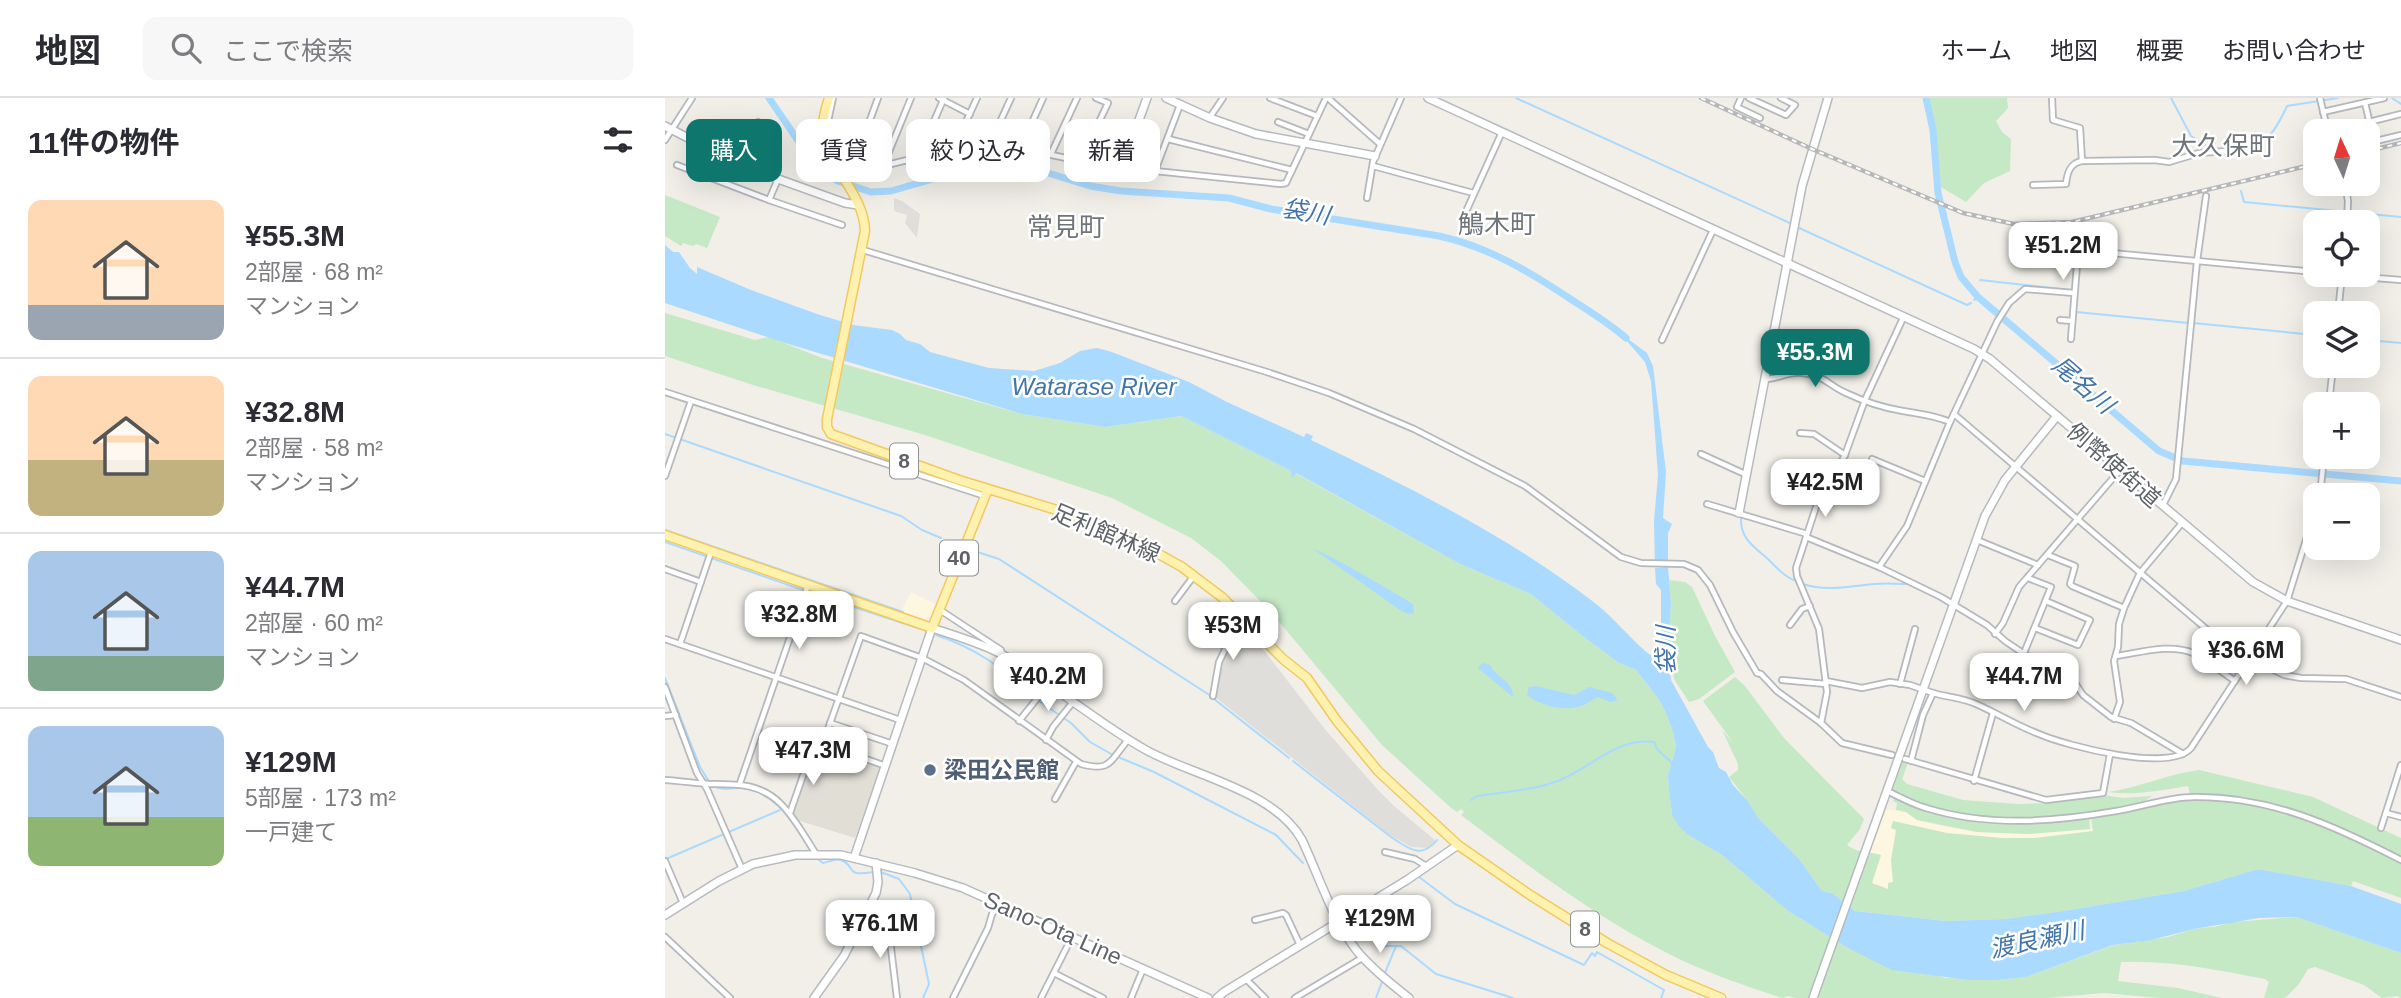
<!DOCTYPE html>
<html lang="ja">
<meta charset="utf-8">
<style>
body{margin:0;font-family:Arial,"Noto Sans JP",sans-serif;background:#f7f7f7;color:#2b2b33;height:100vh;display:flex;flex-direction:column;font-size:26px;white-space:nowrap}
*{box-sizing:border-box;margin:0}
p{font-size:23px;color:#7c7c81}
.icon{flex:none;width:38px;height:38px;fill:none;stroke:currentColor;stroke-width:2;stroke-linecap:round;stroke-linejoin:round}
.map{position:relative;flex:1;overflow:hidden}
.panel{display:flex;flex-direction:column;background:#fff;width:665px}
.panel>*{flex:none}
.guide{position:absolute;left:21px;top:21px;width:665px;height:63px;display:flex;gap:14px}
.needle{width:46px;rotate:356deg}
.fabs{position:absolute;left:1638px;top:21px;display:grid;gap:14px}
.fabs a{display:grid;place-items:center;width:77px;height:77px;border-radius:14px;background:#fff;box-shadow:0 7px 28px #0002;font-size:35px}
.price{position:absolute;translate:-50% -60px;padding:0 16px;border-radius:14px;background:#fff;color:#222;font-size:23px;line-height:46px;filter:drop-shadow(0 2px 4px #0008)}
.price::after{content:'';position:absolute;left:50%;top:42px;width:21px;height:16px;margin-left:-10px;background:inherit;clip-path:polygon(0 0,100% 0,50% 100%)}
.price.selected{background:#0f766e;color:#fff}
ul{padding:0;list-style:none}
li{display:flex;align-items:center;gap:21px;height:175px;padding:0 28px}
li+li{border-top:2px solid #e1e1e2}
li span{display:grid;place-items:center;flex:none;width:196px;height:140px;border-radius:14px;color:#555}
li>.icon{margin-inline-start:auto}
span .icon{width:84px;height:84px;fill:#fffc;stroke-width:1}
li b{font-size:30px}
h2{display:flex;justify-content:space-between;align-items:center;height:84px;padding:0 28px;font-size:30px}
.pill{padding:0 24px;border-radius:14px;background:#fff;box-shadow:0 7px 28px #0002;font-size:24px;line-height:63px}
.pill.selected{background:#0f766e;color:#fff}
header{display:flex;align-items:center;gap:42px;box-sizing:border-box;height:98px;padding:0 35px;background:#fff;border-bottom:2px solid #e1e1e2}
header strong{font-size:33px}
nav{display:flex;gap:38px;margin-inline-start:auto;font-size:24px}
.search{width:490px;height:63px;background:#f7f7f7;display:flex;align-items:center;gap:18px;box-sizing:border-box;padding:0 24px;border-radius:14px;color:#7c7c81;font-size:26px}
main{display:flex;flex:1;min-height:0}
.map>svg:first-child{display:block}
</style>
<header>
<strong>地図</strong>
<div class="search"><svg class="icon" aria-label="search" viewBox="0 0 24 24"><circle cx="10" cy="10" r="6"/><path d="M15 15l6 6"/></svg>ここで検索</div>
<nav><a>ホーム</a><a>地図</a><a>概要</a><a>お問い合わせ</a></nav>
</header>
<main>
<section class="panel">
<h2>11件の物件<svg class="icon" aria-label="filters" viewBox="0 0 24 24"><path d="M4 7h16M4 17h16"/><circle cx="9" cy="7" r="2"/><circle cx="15" cy="17" r="2"/></svg></h2>
<ul>
<li><span style="background:linear-gradient(#ffd9b3 75%,#9aa5b1 0)"><svg class="icon" aria-label="home" viewBox="0 0 24 24"><path d="M3 11l9-7 9 7M6 9v11h12V9"/></svg></span><div><b>¥55.3M</b><p>2部屋 · 68 m²</p><p>マンション</p></div></li>
<li><span style="background:linear-gradient(#ffd9b3 60%,#c2b280 0)"><svg class="icon" aria-label="home" viewBox="0 0 24 24"><path d="M3 11l9-7 9 7M6 9v11h12V9"/></svg></span><div><b>¥32.8M</b><p>2部屋 · 58 m²</p><p>マンション</p></div></li>
<li><span style="background:linear-gradient(#a9c7e8 75%,#7fa58c 0)"><svg class="icon" aria-label="home" viewBox="0 0 24 24"><path d="M3 11l9-7 9 7M6 9v11h12V9"/></svg></span><div><b>¥44.7M</b><p>2部屋 · 60 m²</p><p>マンション</p></div></li>
<li><span style="background:linear-gradient(#a9c7e8 65%,#8fb573 0)"><svg class="icon" aria-label="home" viewBox="0 0 24 24"><path d="M3 11l9-7 9 7M6 9v11h12V9"/></svg></span><div><b>¥129M</b><p>5部屋 · 173 m²</p><p>一戸建て</p></div></li>
</ul>
</section>
<div class="map">
<svg width="1736" height="900" viewBox="0 0 1736 900">
<rect width="100%" height="100%" fill="#f1efe8"/>
<!-- commercial -->
<g fill="#fef7e0">
<polygon points="246,494 272,507 268,517 259,521 236,513"/>
<polygon points="1219,711 1241,714 1252,722 1277,728 1312,734 1364,736 1429,731 1429,733 1224,792 1207,785 1216,758 1205,754"/>
</g>
<!-- industrial -->
<g fill="#e0deda">
<polygon points="229,100 237,103 255,116 252,140 240,125 242,117 229,113"/>
<polygon points="577,530 591,542 659,630 713,692 729,708 770,742 764,750 746,749 725,737 550,599 558,560 570,536"/>
</g>
<!-- education -->
<polygon fill="#e1ded6" points="155,646 217,668 190,740 132,722 127,714 150,647"/>
<!-- green -->
<g fill="#c5e8c5">
<polygon points="1263,0 1342,0 1343,10 1331,23 1337,34 1346,41 1345,73 1319,85 1301,104 1276,89 1270,32"/>
<polygon points="0,97 55,119 42,150 31,146 28,148 18,145 16,148 0,138"/>
<path d="M0 215 90 242 104 239 157 260 357 316 440 329 516 318 626 373 628 379 630 375 795 466 866 496 915 536 954 565 971 572 993 600 1001 615 1008 634 1011 649 1003 677 1004 693 1007 717 1023 737 1057 757 1123 813 1183 850 1280 880 1332 882 1361 879 1449 847 1503 839 1529 831 1553 828 1567 824 1631 819 1736 855V900L1732 898 1717 900 1699 887 1650 869 1643 871 1634 886 1620 900H1599L1604 884 1600 881C1552 872 1506 862 1456 864L1453 883 1513 890 1557 900H1495L1439 895 1382 900H1131L1123 898 1117 900C1078 887 1039 874 1002 855 928 817 862 767 796 717L799 714 796 711 792 714 785 709 717 647 606 514 556 463 526 440 447 400 260 337 88 287 0 258Z"/>
<polygon points="1004,482 1020,484 1027,489 1050,538 1070,574 1034,601 1024,604 1009,581 1007,558 1003,558 1006,507"/>
<path d="M1070 579 1080 588 1119 640 1199 721 1195 731 1182 747C1194 756 1203 753 1216 757L1207 785 1223 791V785L1228 784 1226 762 1231 732 1226 730 1228 723 1282 735 1337 740H1370L1428 733 1426 718C1458 714 1490 704 1522 701 1599 695 1669 731 1736 764V800L1688 783 1686 788 1593 771 1519 793 1398 813 1340 821 1281 823 1190 813 1167 795 1157 793 1134 761 1093 720 1083 703 1064 679 1073 672V666L1057 632 1069 646 1038 603Z"/>
<path d="M1237 664 1243 665 1237 681 1242 686 1298 702 1353 706 1381 705 1438 697 1458 700 1487 698C1482 701 1478 705 1474 707 1425 724 1265 731 1227 690Z"/>
<path d="M1534 672 1648 699 1736 740V760C1663 725 1608 696 1525 697L1523 688C1496 692 1470 698 1443 694 1474 690 1502 676 1534 672Z"/>
<path d="M1231 698C1247 705 1265 713 1282 717 1328 730 1377 723 1424 719L1425 731 1364 736 1312 734 1252 722 1241 714 1231 712 1232 705 1228 703Z"/>
</g>
<!-- water -->
<g fill="#aadaff">
<path d="M0 147 8 154H14L25 170 32 176V169L86 192 152 216 188 227 227 232 235 236 241 242 255 246 265 254 324 270 369 273 395 265 415 253 432 250 447 254 524 284 562 304 639 339 641 335 648 338 646 342C744 389 839 436 926 502 948 518 964 540 985 557L994 553 996 549V492L991 486 990 470 1003 469 1006 507 1003 558 1006 582 1043 649 1048 654 1054 670 1061 674 1068 687 1083 703 1093 720 1134 761 1157 793 1167 795 1190 813 1281 823 1340 821 1398 813 1519 793 1593 771 1686 788 1736 806V855L1631 819 1594 820 1529 831 1486 842 1448 847 1361 879 1332 882H1303L1227 872 1183 850 1123 813 1057 757 1023 737 1014 728 1007 717 1004 693 1003 677 1011 649 1008 634 1001 615 993 600 971 572 954 565 915 536 866 496 795 466 631 375 627 380 626 373 516 318 440 329 357 316 120 245 0 205Z"/>
<polygon points="955,235 982,255 988,268 1001,374 998,420 1007,426 1003,435 1003,468 990,469 989,423 993,377 986,283 980,264"/>
<path d="M647 450C682 466 714 486 748 506L749 515 743 516 738 514Z"/>
<path d="M817 565 825 567C832 581 848 582 848 599L813 570Z"/>
<path d="M871 588 909 597 924 589 947 595 952 601 951 603 945 604 933 599C925 602 920 608 912 609 896 613 875 607 862 597L864 589Z"/>
</g>
<g fill="none" stroke-linecap="round" stroke-linejoin="round">
<!-- stream -->
<g stroke="#aadaff" stroke-width="2">
<polyline points="851,0 1127,126"/>
<polyline points="1506,0 1526,38 1540,47"/>
<polyline points="1727,0 1736,6"/>
<path d="M1566 53C1600 48 1608 39 1622 8L1673 0"/>
<polyline points="1576,93 1579,104 1736,119"/>
<polyline points="1132,129 1302,207 1306,205"/>
<polyline points="1315,182 1406,192"/>
<polyline points="1309,202 1313,199"/>
<polyline points="1411,214 1524,225"/>
<polyline points="1528,225 1650,237"/>
<polyline points="1703,242 1736,245"/>
<polyline points="0,336 236,418 257,432 276,440"/>
<path d="M1076 420C1075 443 1092 450 1106 464 1115 473 1120 479 1133 484"/>
<polyline points="0,432 238,514"/>
<polyline points="0,444 138,492"/>
<polyline points="303,451 334,461 546,598"/>
<path d="M1138 486C1162 494 1185 488 1209 486 1220 485 1231 486 1242 486"/>
<polyline points="143,494 256,531"/>
<path d="M271 537C308 549 343 572 369 600"/>
<polyline points="0,580 35,669 45,685"/>
<polyline points="549,601 624,660"/>
<polyline points="374,603 406,625 425,644 448,657"/>
<polyline points="453,659 489,674 611,737 638,765"/>
<path d="M628 663 726 739C743 750 756 762 772 742"/>
<path d="M49 688C59 694 70 688 81 690 114 697 130 728 147 754"/>
<path d="M806 702 812 698C837 694 863 693 887 685 923 674 949 639 989 644L992 651 1007 665"/>
<path d="M150 759 158 765C164 764 170 760 176 762 192 768 178 779 208 774"/>
<polyline points="1,761 115,712"/>
<polyline points="213,773 234,781 245,796 264,886 258,900"/>
<polyline points="754,779 790,806 919,867 927,855 930,858 932,854 999,892 996,900"/>
<polyline points="681,827 702,837 716,848 736,848 771,876 848,900"/>
<polyline points="720,875 731,848"/>
<polyline points="711,900 717,884"/>
</g>
<!-- river -->
<g stroke="#aadaff" stroke-width="7">
<path d="M104 0 134 44 140 61 147 69 173 83 206 94 226 93 320 66 380 74 425 88 456 93 564 100 606 111 774 138C824 149 865 174 907 202 926 214 945 226 961 240"/>
<polyline points="1261,0 1268,32 1273,95 1290,164 1296,179 1313,199 1494,353 1518,363 1736,383"/>
</g>
<!-- street casing -->
<g stroke="#b5b8bc" stroke-width="8">
<g id="street">
<polyline points="213,0 191,60 206,64 226,66 295,49 339,47 401,60 490,73 616,86 621,85 661,0"/>
<polyline points="274,0 305,16"/>
<polyline points="605,0 652,18"/>
<polyline points="663,0 715,46"/>
<polyline points="1076,0 1072,9 1095,20"/>
<polyline points="1084,0 1121,17 1130,7 1116,0"/>
<polyline points="1387,0 1388,22 1415,30 1417,63"/>
<polyline points="1655,0 1662,30 1665,33"/>
<polyline points="1700,5 1709,43"/>
<polyline points="1658,14 1719,0"/>
<polyline points="545,19 558,0"/>
<polyline points="613,24 644,36"/>
<polyline points="1668,33 1736,16"/>
<polyline points="503,41 627,72"/>
<polyline points="0,42 27,0"/>
<polyline points="165,42 163,23 168,0"/>
<polyline points="1703,45 1736,37"/>
<polyline points="325,46 346,0"/>
<polyline points="356,49 378,0"/>
<polyline points="289,50 312,0"/>
<polyline points="386,56 412,0"/>
<polyline points="253,60 279,0"/>
<polyline points="416,62 443,5 431,0"/>
<polyline points="219,66 246,0"/>
<polyline points="12,67 104,102 177,127"/>
<polyline points="708,68 808,95"/>
<polyline points="490,73 515,7"/>
<polyline points="54,82 66,59 93,24"/>
<polyline points="1680,86 1683,103 1682,124"/>
<path d="M1368 87 1401 86C1402 75 1405 65 1417 63L1490 62 1504 64 1534 55 1562 53"/>
<polyline points="702,100 708,64 736,0"/>
<polyline points="104,102 113,81"/>
<polyline points="799,118 837,34"/>
<polyline points="198,152 602,274 664,295 749,331 860,388 956,459 976,465 1019,466 1033,472 1045,487 1068,534 1092,575 1096,576 1112,593 1156,625 1177,645 1227,657"/>
<polyline points="1414,152 1650,174"/>
<polyline points="1674,177 1736,182"/>
<polyline points="1673,215 1677,177"/>
<polyline points="1395,222 1407,223"/>
<polyline points="1406,241 1415,130"/>
<polyline points="997,242 1048,132"/>
<path d="M1100 281C1113 281 1124 273 1137 275 1159 277 1163 287 1181 295 1198 303 1219 310 1238 313 1255 316 1269 317 1285 324"/>
<polyline points="0,294 320,398"/>
<polyline points="1664,306 1668,268"/>
<polyline points="1289,316 1546,535 1584,560 1619,577 1636,580 1681,581 1736,599"/>
<polyline points="1135,335 1149,336 1180,357"/>
<polyline points="1036,356 1082,377"/>
<polyline points="1207,361 1260,383"/>
<polyline points="0,378 26,303"/>
<polyline points="1655,397 1659,359"/>
<polyline points="1042,406 1142,436"/>
<polyline points="1498,407 1511,381 1532,163 1541,98"/>
<polyline points="1141,439 1214,469 1276,499 1322,527 1340,543 1380,570 1408,582 1418,597 1446,619 1466,625 1518,656"/>
<polyline points="1312,442 1373,467"/>
<polyline points="1383,457 1410,468 1405,486 1407,488 1459,510"/>
<polyline points="1214,469 1242,428 1285,324 1332,224 1344,205 1360,191 1409,195"/>
<polyline points="0,471 36,484"/>
<polyline points="510,503 528,479"/>
<polyline points="275,512 336,552 337,556"/>
<polyline points="1125,527 1137,511 1145,508"/>
<polyline points="1370,530 1413,547 1425,522 1381,503"/>
<polyline points="1330,536 1338,525 1354,489 1455,372"/>
<polyline points="0,541 235,622"/>
<polyline points="15,546 46,454"/>
<polyline points="1359,555 1386,489 1363,480"/>
<path d="M1451 558C1474 555 1505 545 1528 555 1543 562 1556 574 1570 583"/>
<polyline points="1117,582 1161,586"/>
<polyline points="1161,583 1197,590 1225,584 1245,587 1268,595 1258,617 1246,663"/>
<polyline points="1235,586 1250,531"/>
<polyline points="0,589 32,675 42,691 77,771"/>
<path d="M1268 595C1282 599 1298 600 1311 606 1332 615 1352 628 1374 636 1402 648 1505 675 1526 650L1622 503 1650 413"/>
<polyline points="548,598 554,564 568,535 579,520"/>
<polyline points="0,618 11,617"/>
<polyline points="1449,621 1455,604 1449,563 1453,549 1454,526 1459,510 1475,475 1517,425"/>
<polyline points="354,623 383,587"/>
<polyline points="165,625 228,646"/>
<polyline points="1156,625 1162,594 1154,531 1132,478 1131,470 1151,409 1180,357 1200,302 1239,218"/>
<polyline points="381,642 388,629 408,604"/>
<path d="M158 645 196 538 257 560 299 582 416 666C446 674 444 664 463 642"/>
<polyline points="1240,661 1381,702 1438,695 1445,656"/>
<path d="M0 682C15 683 30 685 44 686 72 686 95 685 116 706 130 720 140 739 151 756"/>
<polyline points="1309,683 1328,615"/>
<polyline points="75,685 143,487"/>
<path d="M1222 693C1235 699 1247 706 1261 710 1323 729 1388 724 1451 713 1477 709 1503 699 1529 699 1605 698 1670 728 1736 762"/>
<polyline points="390,701 411,664"/>
<polyline points="125,715 150,643 221,668"/>
<polyline points="1721,715 1736,719"/>
<polyline points="1716,730 1736,667"/>
<polyline points="720,754 750,761 761,768"/>
<polyline points="0,763 18,805"/>
<polyline points="590,822 618,815 621,817 635,847"/>
<polyline points="196,827 225,842 232,900"/>
<polyline points="0,839 65,900"/>
<polyline points="389,875 438,900"/>
<polyline points="581,881 600,900"/>
<polyline points="288,900 323,830 327,816 334,807"/>
<polyline points="376,900 407,839"/>
<polyline points="466,900 478,871"/>
<polyline points="630,900 697,860"/>
</g>
</g>
<!-- secondary casing -->
<g stroke="#b6babf" stroke-width="10">
<g id="secondary">
<polyline points="501,0 545,20 591,36 710,58"/>
<polyline points="763,0 1309,251 1325,261 1588,484 1622,503 1736,542"/>
<polyline points="474,22 482,0"/>
<polyline points="0,28 77,68 180,105 193,107"/>
<polyline points="1074,415 1137,88 1163,0"/>
<path d="M189 760 267 530C291 538 316 545 338 557 387 585 431 624 481 652 528 678 609 692 637 742 654 778 667 821 692 853 707 871 726 886 744 900"/>
<polyline points="0,817 54,783 88,766 130,757 176,757 250,775 298,790 543,900"/>
<polyline points="149,900 179,858 211,795 213,784 211,765"/>
<polyline points="552,900 559,894 742,782 793,747"/>
<polyline points="1148,900 1320,418 1340,382 1392,318"/>
</g>
</g>
<!-- primary casing -->
<g stroke="#f2c960" stroke-width="11">
<g id="primary">
<path d="M164 0C161 10 157 21 158 32 161 68 199 95 200 133L162 321V329L166 336 294 382 421 421 467 441 517 469 558 500 618 561 642 580 672 623 713 673 793 747 865 797 942 845 1001 877 1056 900"/>
<polyline points="0,437 267,530 323,391"/>
</g>
</g>
<!-- street -->
<use href="#street" stroke="#fff" stroke-width="4.5"/>
<!-- secondary -->
<use href="#secondary" stroke="#fff" stroke-width="7"/>
<!-- primary -->
<use href="#primary" stroke="#fff2af" stroke-width="8"/>
<!-- rail casing -->
<g stroke="#b6b7b8" stroke-width="4.5">
<g id="rail">
<polyline points="1036,0 1147,51 1298,115 1349,126 1407,124 1650,66"/>
<polyline points="1703,53 1736,45"/>
</g>
</g>
<!-- rail -->
<use href="#rail" stroke="#fff" stroke-width="2" stroke-dasharray="5" stroke-linecap="butt"/>
</g>
<!-- markers -->
<circle fill="#5c6f8a" stroke="#fff" stroke-width="2.5" cx="265" cy="672" r="7"/>
<g text-anchor="middle" stroke-width="5" stroke-linejoin="round" paint-order="stroke">
<!-- shield labels -->
<g fill="#fff" stroke="#8f9295" stroke-width="2">
<rect x="225" y="345.5" width="28" height="35" rx="5"/>
<rect x="275" y="442.5" width="38" height="35" rx="5"/>
<rect x="906" y="813.5" width="28" height="35" rx="5"/>
</g>
<g font-size="21" font-weight="bold" fill="#5f6368">
<text x="239" y="370">8</text>
<text x="294" y="467">40</text>
<text x="920" y="838">8</text>
</g>
<!-- street labels -->
<g font-size="23" fill="#5f6368" stroke="#fff">
<text transform="translate(1449 367) rotate(41)" y="8">例幣使街道</text>
<text transform="translate(441 435) rotate(23)" y="8">足利館林線</text>
<text transform="translate(388 830) rotate(24)" y="8">Sano-Ota Line</text>
</g>
<!-- service labels -->
<g font-size="23" font-weight="bold" fill="#4e5e75" stroke="#fff" text-anchor="start">
<text x="279" y="680">梁田公民館</text>
</g>
<!-- water labels -->
<g font-size="24" font-style="italic" fill="#4174aa" stroke="#fff">
<text transform="translate(641 114) rotate(10)" y="8">袋川</text>
<text transform="translate(1418 287) rotate(41)" y="8">尾名川</text>
<text x="429" y="297">Watarase River</text>
<text transform="translate(1001 552) rotate(-90)" y="8">袋川</text>
<text transform="translate(1372 842) rotate(-12)" y="8">渡良瀬川</text>
</g>
<!-- quarter labels -->
<g font-size="26" fill="#70757a" stroke="#fff">
<text x="1558" y="57">大久保町</text>
<text x="832" y="135">鵤木町</text>
<text x="401" y="138">常見町</text>
</g>
</g>
</svg>
<div class="fabs">
<a><svg class="needle" viewBox="-14 -14 28 28"><path d="M0-13l5 13h-10z" fill="#e53935"/><path d="M0 13l5-13h-10z" fill="#7c7c81"/></svg></a>
<a><svg class="icon" aria-label="locate" viewBox="0 0 24 24"><circle cx="12" cy="12" r="6"/><path d="M12 2v4M12 18v4M2 12h4M18 12h4"/></svg></a>
<a><svg class="icon" aria-label="layers" viewBox="0 0 24 24"><path d="M12 4l9 5-9 5-9-5zM3 14l9 5 9-5"/></svg></a>
<a>+</a>
<a>−</a>
</div>
<b class="price" style="left:1398px;top:184px">¥51.2M</b>
<b class="price selected" style="left:1150px;top:291px">¥55.3M</b>
<b class="price" style="left:1160px;top:421px">¥42.5M</b>
<b class="price" style="left:134px;top:553px">¥32.8M</b>
<b class="price" style="left:568px;top:564px">¥53M</b>
<b class="price" style="left:1581px;top:589px">¥36.6M</b>
<b class="price" style="left:383px;top:615px">¥40.2M</b>
<b class="price" style="left:1359px;top:615px">¥44.7M</b>
<b class="price" style="left:148px;top:689px">¥47.3M</b>
<b class="price" style="left:715px;top:857px">¥129M</b>
<b class="price" style="left:215px;top:862px">¥76.1M</b>
<div class="guide">
<a class="pill selected">購入</a>
<a class="pill">賃貸</a>
<a class="pill">絞り込み</a>
<a class="pill">新着</a>
</div>
</div>
</main>
